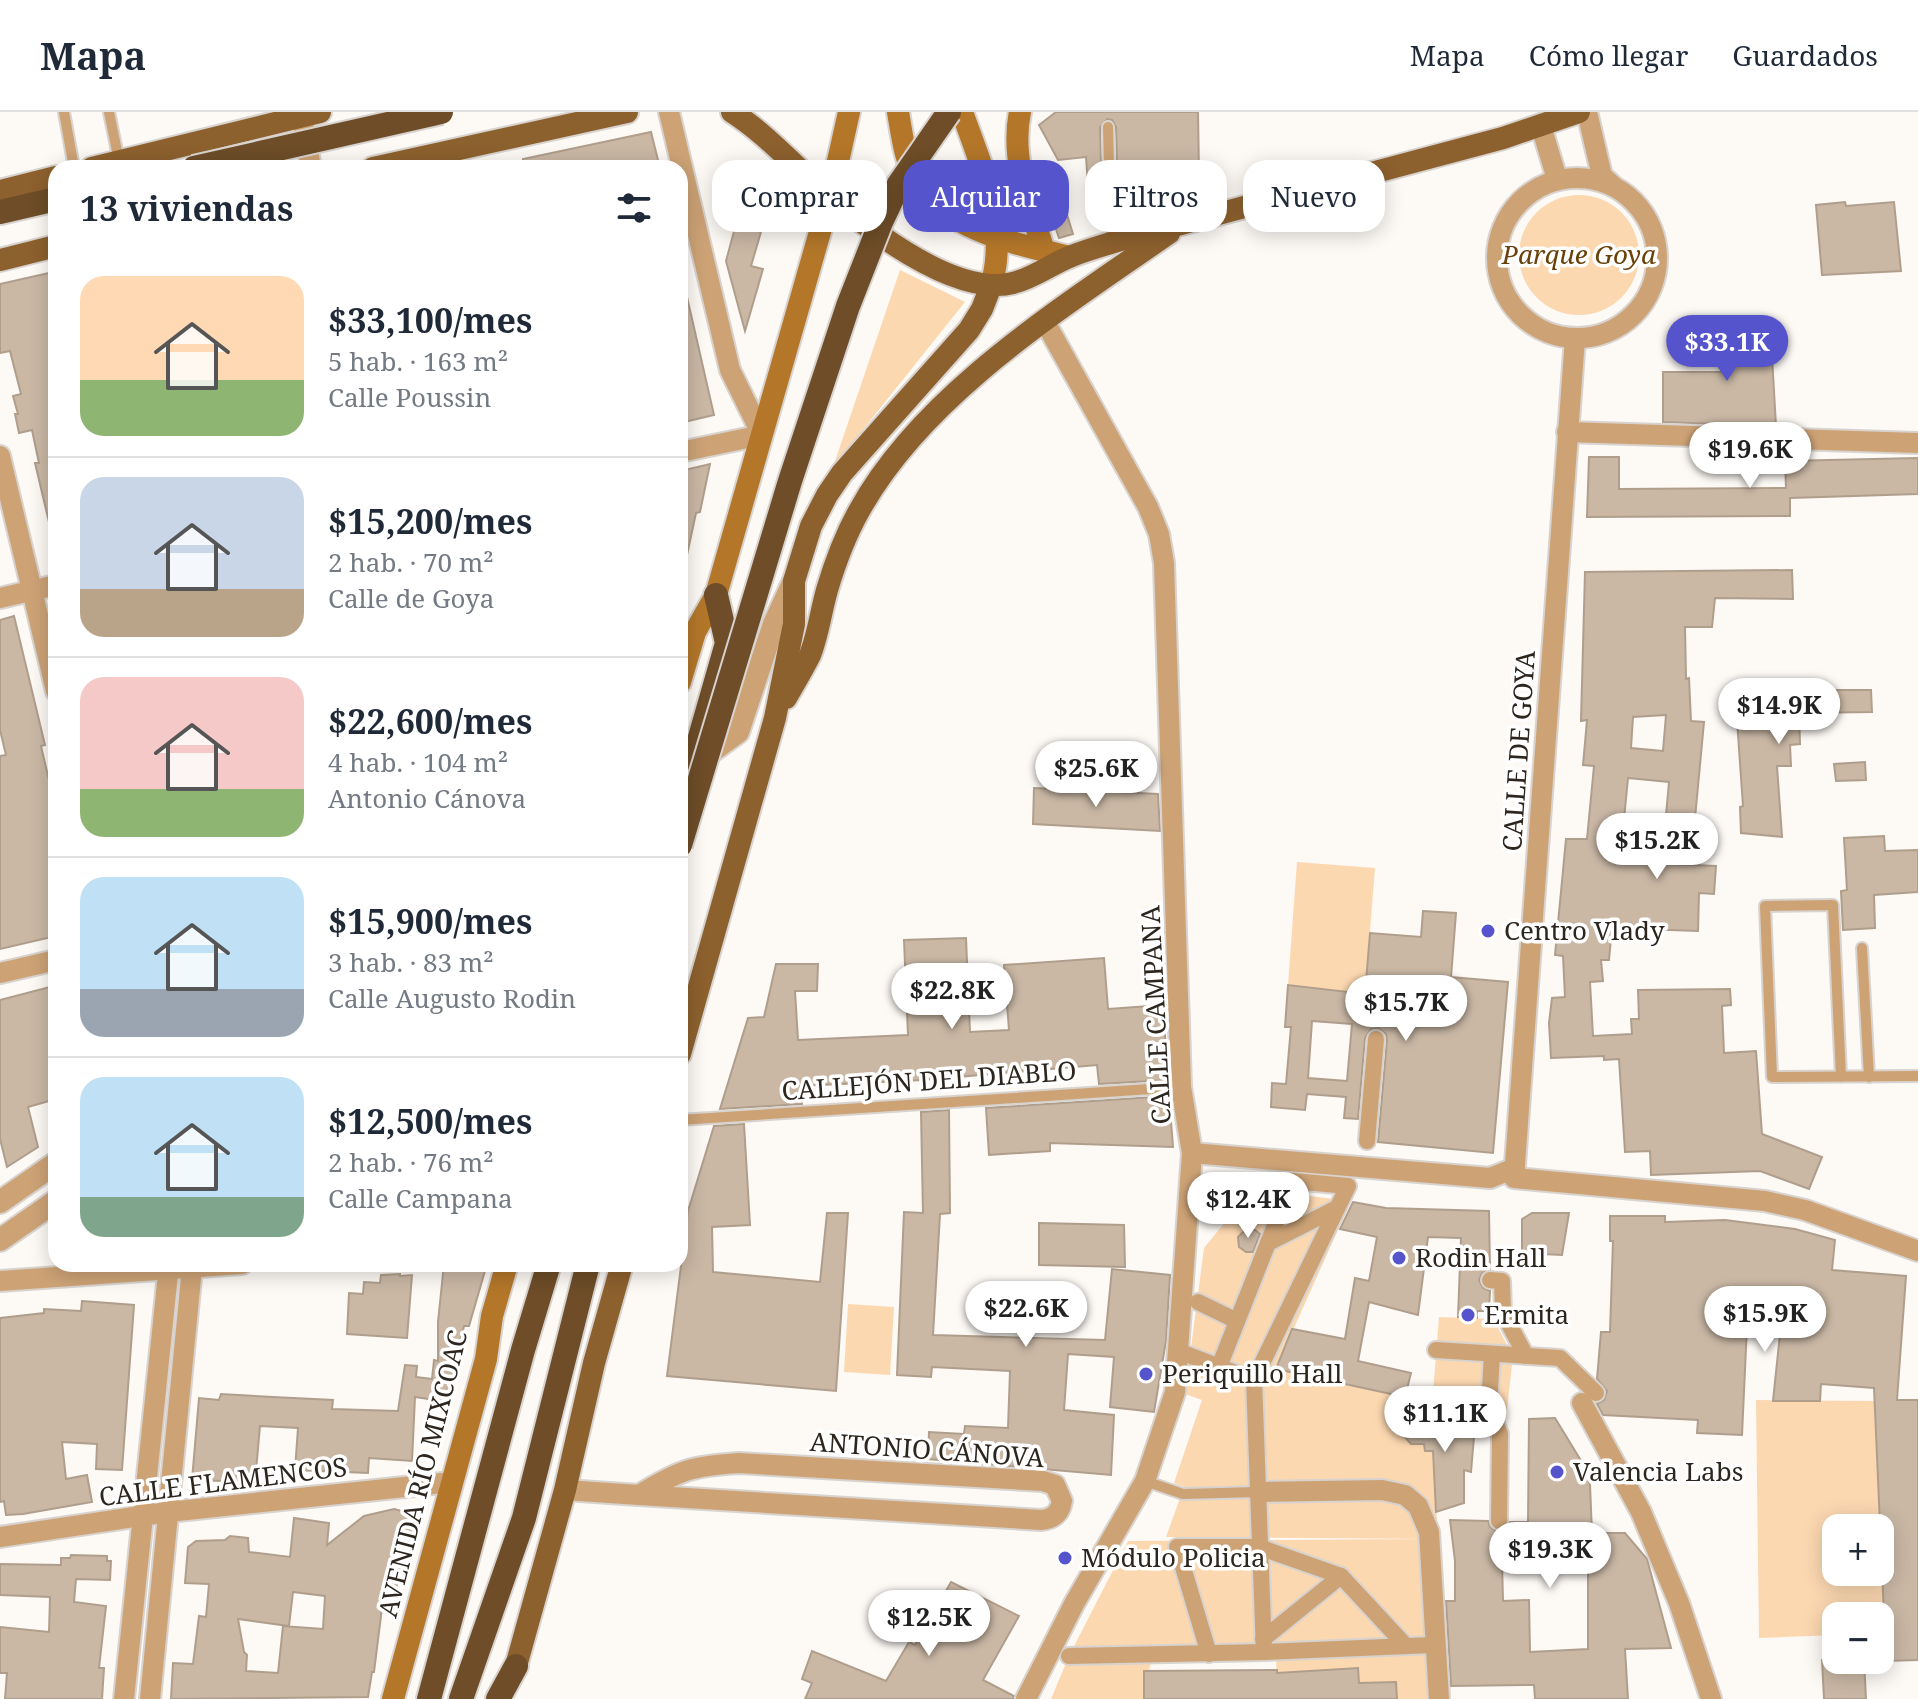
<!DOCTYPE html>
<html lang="es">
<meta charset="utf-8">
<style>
body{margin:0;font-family:"Noto Serif",serif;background:#f2f2f3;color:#1f2937;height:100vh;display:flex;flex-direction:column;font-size:30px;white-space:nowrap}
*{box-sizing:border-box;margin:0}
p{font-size:26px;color:#747a83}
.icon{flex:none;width:44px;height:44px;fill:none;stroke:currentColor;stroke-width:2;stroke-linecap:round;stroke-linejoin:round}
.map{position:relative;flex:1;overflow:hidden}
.side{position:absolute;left:48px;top:48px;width:640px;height:1112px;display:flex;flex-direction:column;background:#fff;border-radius:24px;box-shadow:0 4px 20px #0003}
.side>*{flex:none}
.hud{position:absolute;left:712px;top:48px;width:760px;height:72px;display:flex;gap:16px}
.buttons{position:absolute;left:1822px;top:1402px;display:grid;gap:16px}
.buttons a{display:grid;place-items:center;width:72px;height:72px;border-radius:16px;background:#fff;box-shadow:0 4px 20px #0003;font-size:40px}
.price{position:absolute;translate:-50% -68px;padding:0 18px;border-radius:28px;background:#fff;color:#222;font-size:26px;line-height:52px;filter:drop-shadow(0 2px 4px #0008)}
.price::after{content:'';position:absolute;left:50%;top:48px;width:24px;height:18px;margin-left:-12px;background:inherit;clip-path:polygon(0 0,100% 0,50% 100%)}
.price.current{background:#5554cc;color:#fff}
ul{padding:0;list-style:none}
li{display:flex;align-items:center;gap:24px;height:200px;padding:0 32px}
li+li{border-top:2px solid #e0e1e3}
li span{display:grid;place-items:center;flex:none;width:224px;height:160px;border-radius:24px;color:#555}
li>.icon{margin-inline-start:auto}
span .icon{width:96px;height:96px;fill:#fffc;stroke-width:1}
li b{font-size:34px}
h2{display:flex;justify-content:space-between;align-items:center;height:96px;padding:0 32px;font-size:34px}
.tag{padding:0 28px;border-radius:24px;background:#fff;box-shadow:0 4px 20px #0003;font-size:28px;line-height:72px}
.tag.current{background:#5554cc;color:#fff}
header{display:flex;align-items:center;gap:48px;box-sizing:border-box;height:112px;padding:0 40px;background:#fff;border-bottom:2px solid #e0e1e3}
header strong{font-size:38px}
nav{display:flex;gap:44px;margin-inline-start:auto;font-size:28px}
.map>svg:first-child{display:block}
</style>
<header>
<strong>Mapa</strong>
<nav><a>Mapa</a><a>Cómo llegar</a><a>Guardados</a></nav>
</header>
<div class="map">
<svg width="1918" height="1587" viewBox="0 0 1918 1587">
<rect width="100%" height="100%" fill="#fdf9f5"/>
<!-- green -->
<g fill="#fcd8b1" fill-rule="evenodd">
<circle cx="1579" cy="143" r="60"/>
<polygon points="900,158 965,190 833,355"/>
<polygon points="1297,750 1375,756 1365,882 1288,873"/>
<polygon points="1252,1077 1351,1089 1276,1256 1431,1290 1438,1427 1166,1425 1184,1375 1174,1371 1202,1288 1185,1282 1204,1136"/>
<polygon points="848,1192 894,1195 890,1263 844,1260"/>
<polygon points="1439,1205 1493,1207 1513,1244 1507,1297 1481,1296 1479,1309 1438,1304 1436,1282 1433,1281"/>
<path d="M1756 1288 1874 1289 1885 1521H1880V1504H1836V1523L1759 1526ZM1836 1416H1880V1460H1836Z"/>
<polygon points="1426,1427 1436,1587 1277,1587 1276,1538 1153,1539 1144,1587 1051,1587 1069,1544 1128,1429"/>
</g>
<!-- building -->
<g fill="#cab8a5" stroke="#b09e8c" stroke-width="2" fill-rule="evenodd">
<polygon points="1056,0 1198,0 1199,61 1118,81 1116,15 1112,8 1107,7 1100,15 1102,85 1089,88 1086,45 1058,48 1039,13"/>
<polygon points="651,20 660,56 524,56 523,47"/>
<polygon points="1051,51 1073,122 1059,126 1035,56"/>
<polygon points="725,59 754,68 748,91 759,94 752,117 761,120 751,154 763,157 745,219 726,149 736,112 724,108 731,85 718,82"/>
<polygon points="1845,90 1846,94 1894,90 1901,159 1822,163 1816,93"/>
<polygon points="49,161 56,194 56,410 49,410 35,351 39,351 32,318 19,321 15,302 18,302 13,284 21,282 10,239 0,241 0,172"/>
<polygon points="687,185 714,303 680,311 680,186"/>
<polygon points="1770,210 1776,314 1663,310 1663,260 1723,260 1720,213"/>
<polygon points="1589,345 1619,345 1619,377 1786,376 1785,349 1918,346 1918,382 1790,386 1790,404 1587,405"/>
<polygon points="710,352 700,400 696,401 687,443 680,442 680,359"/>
<path d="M1792 458 1793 487 1715 486 1712 515H1685L1686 567 1689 566 1691 609 1704 610 1694 717 1665 714 1669 670 1628 666 1622 728 1627 729V744L1669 746V752L1716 754 1714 782 1699 781 1698 819 1612 816 1609 848H1601L1603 869 1590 870 1593 924 1632 922 1631 907H1639L1638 878 1730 877 1731 893 1722 894 1724 941 1756 939 1762 1022 1822 1045 1809 1077 1760 1059 1651 1063 1650 1039 1625 1040 1619 947 1604 948V944L1551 946 1549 911 1552 886 1565 885 1563 844 1555 843 1566 727H1587L1594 654 1583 653 1587 608 1581 609 1585 460ZM1666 603 1663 639 1631 636 1633 605Z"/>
<polygon points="14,504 45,633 41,634 56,698 56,824 0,837 0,644 6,643 0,618 0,508"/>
<polygon points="1792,578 1871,578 1872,600 1799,601 1800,632 1790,633 1791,654 1777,654 1782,725 1741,721 1740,695 1743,694 1737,608 1749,607 1747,581"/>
<polygon points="1865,650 1866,668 1836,669 1834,652"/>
<polygon points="1034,676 1158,682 1160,719 1033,712"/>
<polygon points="1884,724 1885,739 1918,738 1918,780 1874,783 1875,816 1843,818 1841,779 1847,778 1844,726"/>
<path d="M1423 799 1456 801 1451 865 1508 870 1493 1041 1378 1030 1387 928 1386 922 1378 916 1371 917 1365 926 1358 1007 1344 1006 1346 985 1307 982 1305 998 1271 995 1272 971 1286 972 1291 915H1285L1288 873 1365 882 1370 821 1421 825ZM1312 909 1352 912 1347 969 1308 966Z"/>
<polygon points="966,826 970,920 1009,918 1004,853 1104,846 1108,897 1163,893 1168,968 1099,972 1097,953 923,968 800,974 802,992 720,997 748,906 764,905 776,852 818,852 817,879 795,879 798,928 908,923 904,828"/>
<polygon points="50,875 56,899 56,987 28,995 38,1035 7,1055 0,1027 0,888"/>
<polygon points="1169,984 1173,1035 1050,1031 1050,1039 989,1043 986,996"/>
<polygon points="949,998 950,1101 940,1102 933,1223 1105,1228 1112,1157 1170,1163 1166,1229 1154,1300 1110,1295 1114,1245 1068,1242 1064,1298 1114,1303 1111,1363 928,1347 929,1320 964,1322 965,1314 1008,1316 1010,1259 932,1255 931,1265 897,1263 904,1100 923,1101 921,1000"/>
<polygon points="744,1012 750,1113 712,1115 713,1160 820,1170 827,1101 848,1101 836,1279 667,1264 688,1099 714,1014"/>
<polygon points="1353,1090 1386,1096 1489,1099 1490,1157 1482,1161 1479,1168 1483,1176 1490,1179 1489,1199 1477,1199 1477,1206 1458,1205 1461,1126 1428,1125 1418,1203 1369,1190 1358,1249 1411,1261 1405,1285 1276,1257 1292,1217 1345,1227 1355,1166 1369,1169 1377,1125 1340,1117"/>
<polygon points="1532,1101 1569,1101 1562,1143 1542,1142 1542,1157 1522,1157 1522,1107"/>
<polygon points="1610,1104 1665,1104 1665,1110 1725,1108 1795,1117 1835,1128 1832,1158 1906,1164 1897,1288 1918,1288 1918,1548 1886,1549 1874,1276 1821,1272 1820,1289 1773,1289 1783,1193 1748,1192 1742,1323 1697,1321 1698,1308 1603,1303 1597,1292 1604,1288 1607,1279 1597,1267 1601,1220 1610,1220 1613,1129 1610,1129"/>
<polygon points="1039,1111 1124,1113 1125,1155 1039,1153"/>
<polygon points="1245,1118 1255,1118 1260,1122 1253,1140 1246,1140 1239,1135 1238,1125"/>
<polygon points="444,1152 487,1152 469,1214 464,1214 447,1290 445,1290 443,1298 435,1296 435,1288 415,1285 412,1349 369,1346 368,1361 295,1358 298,1316 260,1314 255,1370 192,1368 199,1286 219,1288 221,1282 273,1285 333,1288 332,1297 398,1299 405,1253 417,1254 416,1265 432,1267 434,1248 438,1249 438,1210"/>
<polygon points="400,1162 400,1164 412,1163 407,1226 347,1222 349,1181 363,1182 364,1170 380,1171 381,1163"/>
<polygon points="82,1189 134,1193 122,1358 96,1357 97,1332 62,1330 66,1367 87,1363 92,1390 23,1402 6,1403 4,1389 0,1390 0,1206 44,1201 44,1197 81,1199"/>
<polygon points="1426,1290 1426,1305 1475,1313 1471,1360 1464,1358 1464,1391 1436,1400 1433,1339 1425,1339 1424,1332 1411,1332 1403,1323 1404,1317"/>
<path d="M1555 1306 1580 1347 1590 1373 1592 1421H1625L1647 1447 1671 1536 1625 1537 1628 1587H1535L1534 1573 1451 1574 1446 1489H1455V1449L1450 1408 1488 1409 1490 1415 1498 1420 1505 1418 1510 1410H1528L1529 1307ZM1588 1448V1537L1530 1540 1529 1488 1503 1489 1502 1449Z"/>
<path d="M394 1397 416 1403 406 1447 402 1446 392 1499 382 1496 374 1560H372L368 1585 171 1587 173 1551 193 1552 199 1504 206 1505 209 1472 185 1471 188 1435 196 1429 225 1428 230 1424 248 1426 249 1440 290 1445 294 1406 329 1411 327 1433 364 1404ZM293 1480 325 1484 323 1517 283 1514 278 1561 246 1559 247 1543 244 1540 238 1507 289 1514Z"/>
<polygon points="71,1443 107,1444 107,1449 111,1449 110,1468 76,1467 74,1490 106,1494 99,1556 104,1556 102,1587 5,1587 7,1561 0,1561 0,1515 49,1520 50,1485 0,1483 0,1452 61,1453 61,1446 70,1446"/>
<polygon points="951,1470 1019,1504 983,1568 1014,1584 1013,1587 805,1587 812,1571 802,1567 812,1539 886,1569 909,1530 915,1533"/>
<polygon points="1822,1548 1864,1548 1866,1587 1824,1587"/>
<polygon points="1358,1556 1359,1571 1396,1570 1397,1587 1144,1587 1144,1559 1277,1558 1277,1561"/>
</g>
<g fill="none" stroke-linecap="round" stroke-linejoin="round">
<!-- service casing -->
<g stroke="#d8d3ce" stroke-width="14">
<g id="service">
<polyline points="64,0 74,56"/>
<polyline points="109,0 119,49"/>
<polyline points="1108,15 1111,131"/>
<polyline points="1862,836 1869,965"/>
<polyline points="1841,965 1833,793 1765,794 1772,965 1918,964"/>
<polyline points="680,1008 1181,975"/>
<polyline points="1145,1369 1183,1382 1258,1380"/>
</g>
</g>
<!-- pedestrian casing -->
<g stroke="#d8d3ce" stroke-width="20">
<g id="pedestrian">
<polyline points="1367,1029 1376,927"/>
<polyline points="1490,1168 1502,1169 1503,1201 1526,1244"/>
<polyline points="1198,1190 1237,1209"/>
<polyline points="1436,1238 1560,1246 1596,1281"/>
<polyline points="1178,1239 1254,1268"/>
<polyline points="1492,1242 1489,1296 1500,1322 1499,1409"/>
<polyline points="1219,1255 1268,1131 1337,1096"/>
<polyline points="1263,1527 1341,1464"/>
<polyline points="1264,1540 1433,1533"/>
<polyline points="1209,1542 1177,1435 1259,1435 1341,1464 1406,1534"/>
<polyline points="1069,1544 1264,1540 1254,1268 1348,1074 1293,1069 1268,1131"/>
</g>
</g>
<!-- minor casing -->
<g stroke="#d8d3ce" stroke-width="24">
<g id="minor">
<polyline points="301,0 311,56"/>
<polyline points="669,0 730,258 762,323 680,340"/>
<polyline points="1587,0 1602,64 1612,73"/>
<polyline points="1541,14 1557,67"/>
<circle cx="1577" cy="146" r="80"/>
<polyline points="1575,226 1514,1066 1765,1089 1805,1098 1918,1139"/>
<polyline points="1567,320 1918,331"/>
<polyline points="0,344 56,579"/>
<polyline points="0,486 56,473"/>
<polyline points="0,861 56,848"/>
<polyline points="1192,1041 1490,1066 1515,1056"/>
<polyline points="0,1169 242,1152"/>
<polyline points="1582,1291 1641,1400 1679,1491 1711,1587"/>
<path d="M739 1351 1043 1369 1055 1373 1062 1389C1060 1401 1053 1407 1041 1408L639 1383C680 1358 691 1354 739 1351Z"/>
<polyline points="565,1378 639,1383"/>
<polyline points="1258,1380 1382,1378 1405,1383 1418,1394 1429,1420 1439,1587"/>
<polyline points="0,1425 168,1400 452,1370"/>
<polyline points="124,1587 169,1152"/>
<polyline points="150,1587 192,1156 190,1152"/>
<polyline points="1026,1587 1074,1492 1145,1369 1175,1280 1192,1041 1181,975 1164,451 1159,422 1148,395 1045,210"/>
</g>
</g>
<!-- tertiary casing -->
<g stroke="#d8d3ce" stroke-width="26">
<g id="tertiary">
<polyline points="701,647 738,620 774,512 794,469"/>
<polyline points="0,1090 56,1051"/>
<polyline points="0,1128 56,1089"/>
</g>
</g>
<!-- secondary casing -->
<g stroke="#d8d3ce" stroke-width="26">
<g id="secondary">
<path d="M898 0C902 23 905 51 918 71 948 119 1018 132 1069 145"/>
<path d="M962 0C982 56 1009 114 991 174"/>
<path d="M1020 0C1010 47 1030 94 1044 139"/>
<polyline points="680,570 695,520 716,483 830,85 849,0"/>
<polyline points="393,1587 486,1247 492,1204 507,1152"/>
</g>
</g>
<!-- primary casing -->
<g stroke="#d8d3ce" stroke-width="26">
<g id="primary">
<path d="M732 0C768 23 797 57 829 84 871 119 956 185 1013 171 1033 166 1050 153 1069 145 1086 138 1104 133 1121 128L1503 26 1579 0"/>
<polyline points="92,56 320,0"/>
<polyline points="373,56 627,0"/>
<polyline points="0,79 56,65"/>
<polyline points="0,148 56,134"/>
<path d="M786 586C794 572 803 557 810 543 818 523 821 499 827 478 835 451 845 424 859 399 923 282 1062 196 1169 121"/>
<polyline points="680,942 775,606 794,512 794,469 811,414 827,383 842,361 969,218 982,197 991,174"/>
<polyline points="516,1554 565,1378 594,1251 622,1152"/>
</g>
</g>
<!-- motorway casing -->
<g stroke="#d8d3ce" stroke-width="28">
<g id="motorway">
<polyline points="0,100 56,87"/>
<polyline points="682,688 727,531 716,483"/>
<polyline points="429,1587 523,1238 549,1152"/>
<polyline points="461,1587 524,1406 588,1152"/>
<polyline points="498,1587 516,1554"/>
</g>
</g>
<!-- service -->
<use href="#service" stroke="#cda376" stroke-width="10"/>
<!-- pedestrian -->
<use href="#pedestrian" stroke="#cda376" stroke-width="16"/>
<!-- minor -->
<use href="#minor" stroke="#cda376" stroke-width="20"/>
<!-- tertiary -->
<use href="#tertiary" stroke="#cda376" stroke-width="22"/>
<!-- secondary -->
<use href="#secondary" stroke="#b4772a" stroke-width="22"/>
<!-- primary -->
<use href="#primary" stroke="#8d612e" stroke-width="22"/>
<!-- motorway -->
<use href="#motorway" stroke="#6e4d28" stroke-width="24"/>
<!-- motorway-bridge casing -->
<g stroke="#d8d3ce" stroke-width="28" stroke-linecap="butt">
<g id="motorway-bridge">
<polyline points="194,56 441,0"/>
<polyline points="680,733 790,369 848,194 881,110 899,72 949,0"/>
</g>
</g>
<!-- motorway-bridge -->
<use href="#motorway-bridge" stroke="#6e4d28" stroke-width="24"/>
</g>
<!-- markers -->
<g fill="#5554cc" stroke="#fff" stroke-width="3">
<circle cx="1488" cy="819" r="8"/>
<circle cx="1399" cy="1146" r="8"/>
<circle cx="1468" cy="1203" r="8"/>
<circle cx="1146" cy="1262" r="8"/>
<circle cx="1557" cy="1360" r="8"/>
<circle cx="1065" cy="1446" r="8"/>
</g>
<g text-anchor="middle" stroke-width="7" stroke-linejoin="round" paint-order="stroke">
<!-- park labels -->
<g font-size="26" font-style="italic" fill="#694109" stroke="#fff">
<text x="1579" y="152">Parque Goya</text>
</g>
<!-- street labels -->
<g font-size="26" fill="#2d261f" stroke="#fff">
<text transform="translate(1519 639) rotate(-86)" y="9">CALLE DE GOYA</text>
<text transform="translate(1156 903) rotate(-93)" y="9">CALLE CAMPANA</text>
<text transform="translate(929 969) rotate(-4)" y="9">CALLEJÓN DEL DIABLO</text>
<text transform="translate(927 1338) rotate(4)" y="9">ANTONIO CÁNOVA</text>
<text transform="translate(423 1362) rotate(-76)" y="9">AVENIDA RÍO MIXCOAC</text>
<text transform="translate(223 1370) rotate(-7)" y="9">CALLE FLAMENCOS</text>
</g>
<!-- poi labels -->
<g font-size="26" fill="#2d261f" stroke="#fff" text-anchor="start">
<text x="1504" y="828">Centro Vlady</text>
<text x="1415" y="1155">Rodin Hall</text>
<text x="1484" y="1212">Ermita</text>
<text x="1162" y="1271">Periquillo Hall</text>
<text x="1573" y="1369">Valencia Labs</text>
<text x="1081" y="1455">Módulo Policia</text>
</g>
</g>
</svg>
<div class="buttons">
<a>+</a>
<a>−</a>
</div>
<b class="price current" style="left:1727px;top:271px">$33.1K</b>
<b class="price" style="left:1750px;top:378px">$19.6K</b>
<b class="price" style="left:1779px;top:634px">$14.9K</b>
<b class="price" style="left:1096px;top:697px">$25.6K</b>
<b class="price" style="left:1657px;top:769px">$15.2K</b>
<b class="price" style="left:952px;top:919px">$22.8K</b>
<b class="price" style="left:1406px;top:931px">$15.7K</b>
<b class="price" style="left:1248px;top:1128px">$12.4K</b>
<b class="price" style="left:1026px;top:1237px">$22.6K</b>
<b class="price" style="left:1765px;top:1242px">$15.9K</b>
<b class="price" style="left:1445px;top:1342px">$11.1K</b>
<b class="price" style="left:1550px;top:1478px">$19.3K</b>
<b class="price" style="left:929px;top:1546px">$12.5K</b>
<div class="hud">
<a class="tag">Comprar</a>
<a class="tag current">Alquilar</a>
<a class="tag">Filtros</a>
<a class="tag">Nuevo</a>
</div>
<section class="side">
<h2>13 viviendas<svg class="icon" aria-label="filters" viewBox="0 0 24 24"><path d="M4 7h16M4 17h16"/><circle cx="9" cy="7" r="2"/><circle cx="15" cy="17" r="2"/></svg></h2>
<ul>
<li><span style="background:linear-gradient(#ffd9b3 65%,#8fb573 0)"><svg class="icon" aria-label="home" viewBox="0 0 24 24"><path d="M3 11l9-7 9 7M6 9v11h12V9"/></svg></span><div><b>$33,100/mes</b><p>5 hab. · 163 m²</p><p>Calle Poussin</p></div></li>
<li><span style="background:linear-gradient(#c9d6e8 70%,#b9a48a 0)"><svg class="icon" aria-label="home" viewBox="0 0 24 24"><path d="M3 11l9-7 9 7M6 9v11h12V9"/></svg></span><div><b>$15,200/mes</b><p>2 hab. · 70 m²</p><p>Calle de Goya</p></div></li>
<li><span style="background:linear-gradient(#f6c9c9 70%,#8fb573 0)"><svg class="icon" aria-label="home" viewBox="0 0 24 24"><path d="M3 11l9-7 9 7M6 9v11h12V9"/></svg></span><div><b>$22,600/mes</b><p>4 hab. · 104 m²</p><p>Antonio Cánova</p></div></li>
<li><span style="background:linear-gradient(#bfe0f5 70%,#9aa5b1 0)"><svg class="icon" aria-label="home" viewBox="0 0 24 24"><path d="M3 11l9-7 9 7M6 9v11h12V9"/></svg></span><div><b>$15,900/mes</b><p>3 hab. · 83 m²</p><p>Calle Augusto Rodin</p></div></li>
<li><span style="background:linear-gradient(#bfe0f5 75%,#7fa58c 0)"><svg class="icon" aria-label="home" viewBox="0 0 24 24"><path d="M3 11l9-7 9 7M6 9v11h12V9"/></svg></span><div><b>$12,500/mes</b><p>2 hab. · 76 m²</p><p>Calle Campana</p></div></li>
</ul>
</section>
</div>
